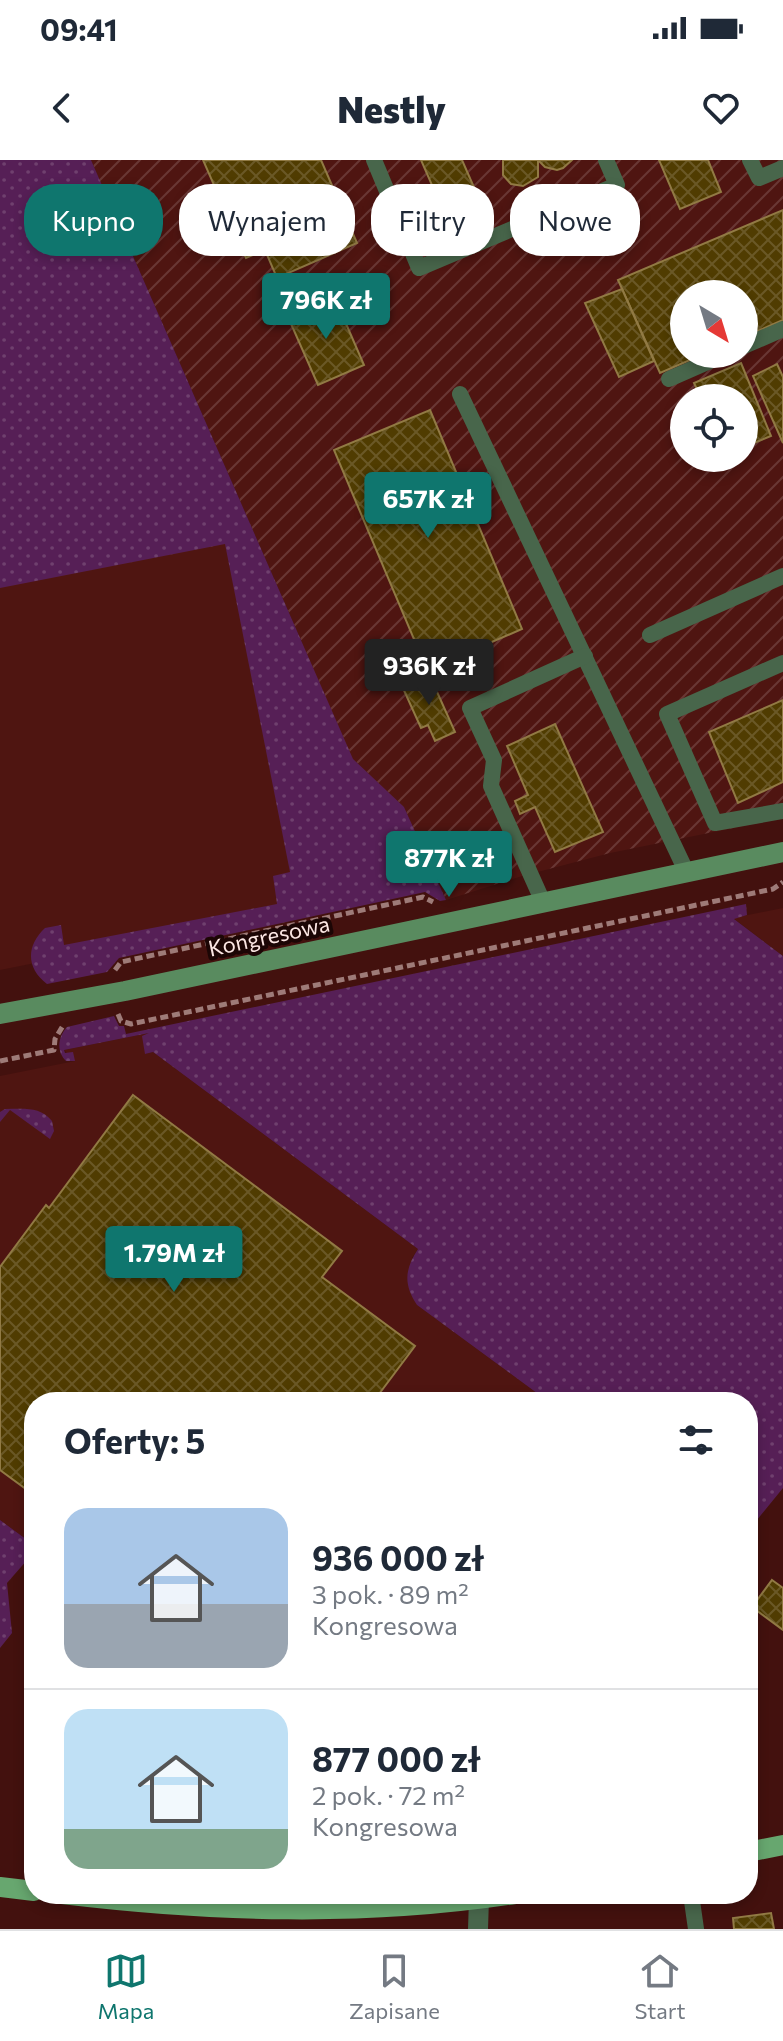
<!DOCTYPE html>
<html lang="pl">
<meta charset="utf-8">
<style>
body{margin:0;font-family:Commissioner,sans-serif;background:#f2f2f3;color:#1f2937;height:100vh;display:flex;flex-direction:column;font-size:30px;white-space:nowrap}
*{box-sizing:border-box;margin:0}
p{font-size:26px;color:#747a83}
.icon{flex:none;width:44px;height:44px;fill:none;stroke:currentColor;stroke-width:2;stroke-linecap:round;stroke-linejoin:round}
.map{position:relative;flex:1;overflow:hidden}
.drawer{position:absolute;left:24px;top:1232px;width:734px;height:512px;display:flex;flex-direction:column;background:#fff;border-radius:32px;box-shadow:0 4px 12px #0003}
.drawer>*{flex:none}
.top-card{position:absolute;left:24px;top:24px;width:736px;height:72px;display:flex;gap:16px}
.needle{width:52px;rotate:142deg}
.tools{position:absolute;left:670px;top:120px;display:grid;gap:16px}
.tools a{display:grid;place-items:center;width:88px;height:88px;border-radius:50%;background:#fff;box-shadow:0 4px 12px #0003;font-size:40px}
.price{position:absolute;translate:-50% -68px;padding:0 18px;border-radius:8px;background:#0f766e;color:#fff;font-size:26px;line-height:52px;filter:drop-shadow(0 2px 4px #0008)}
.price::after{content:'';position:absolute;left:50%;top:48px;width:24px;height:18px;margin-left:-12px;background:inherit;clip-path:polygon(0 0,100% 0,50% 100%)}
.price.selected{background:#222;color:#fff}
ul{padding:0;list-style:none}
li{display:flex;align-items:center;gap:24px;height:200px;padding:0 40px}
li+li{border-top:2px solid #e0e1e3}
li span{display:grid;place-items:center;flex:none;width:224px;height:160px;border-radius:24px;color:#555}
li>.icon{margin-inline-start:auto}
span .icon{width:96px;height:96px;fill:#fffc;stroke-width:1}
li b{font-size:34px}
h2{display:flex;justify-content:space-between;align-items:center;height:96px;padding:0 40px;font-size:34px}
.tag{padding:0 28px;border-radius:32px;background:#fff;box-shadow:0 4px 12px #0003;font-size:28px;line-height:72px}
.tag.selected{background:#0f766e;color:#fff}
.status{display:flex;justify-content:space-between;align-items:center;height:56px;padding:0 40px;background:#fff;direction:ltr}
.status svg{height:22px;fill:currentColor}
header{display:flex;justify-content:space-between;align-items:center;height:104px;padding:0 40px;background:#fff;font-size:36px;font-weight:800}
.tab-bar{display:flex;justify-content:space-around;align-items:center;height:112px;border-top:2px solid #e0e1e3;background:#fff;font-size:22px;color:#747a83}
.tab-bar a{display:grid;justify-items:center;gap:4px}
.tab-bar .selected{color:#0f766e}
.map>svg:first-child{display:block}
</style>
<div class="status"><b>09:41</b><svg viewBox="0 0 49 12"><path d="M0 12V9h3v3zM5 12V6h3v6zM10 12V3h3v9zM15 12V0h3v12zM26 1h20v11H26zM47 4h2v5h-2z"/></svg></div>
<header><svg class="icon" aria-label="back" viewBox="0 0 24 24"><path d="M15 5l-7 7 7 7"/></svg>Nestly<svg class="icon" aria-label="heart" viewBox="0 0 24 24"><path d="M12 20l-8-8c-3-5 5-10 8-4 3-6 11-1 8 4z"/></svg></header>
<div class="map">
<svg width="783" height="1769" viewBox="0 0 783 1769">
<defs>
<pattern id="industrial-furrows" width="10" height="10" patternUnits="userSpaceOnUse" patternTransform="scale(2)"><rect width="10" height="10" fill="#4f1511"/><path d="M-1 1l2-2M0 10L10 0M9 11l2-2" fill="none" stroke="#693734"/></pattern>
<pattern id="grass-dots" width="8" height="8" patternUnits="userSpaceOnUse" patternTransform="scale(2)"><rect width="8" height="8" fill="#561f56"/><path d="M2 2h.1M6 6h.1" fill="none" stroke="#6f406e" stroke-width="1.8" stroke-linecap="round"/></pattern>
<pattern id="building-cross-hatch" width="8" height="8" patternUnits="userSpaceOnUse" patternTransform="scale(2)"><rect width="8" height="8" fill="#503c01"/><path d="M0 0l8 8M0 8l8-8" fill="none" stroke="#6a5826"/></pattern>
</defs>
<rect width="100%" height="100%" fill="#43110e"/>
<!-- built -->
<g fill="#4f1511">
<polygon points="0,0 404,647 439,723 0,810"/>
<polygon points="783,748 783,796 733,758"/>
<polygon points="149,873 145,894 153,892 418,1089 412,1098 417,1145 549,1242 34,1242 34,1385 0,1360 0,916 75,901 64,890"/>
</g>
<!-- industrial -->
<path fill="url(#industrial-furrows)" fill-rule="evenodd" d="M91 0H783V658L610 693 522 716 446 740 404 647 353 599ZM684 134H744V194H684ZM684 238H744V298H684Z"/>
<!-- grass -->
<g fill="url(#grass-dots)">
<path d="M0 0H91L353 599 404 647 446 740 440 741 425 732 119 798 107 812 47 824C26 808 26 786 45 768L61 765 64 785 277 744 273 716 290 712 225 384 0 428Z"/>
<path d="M746 744 747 755 734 759 783 796V1328L748 1371V1242H549L417 1145C403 1124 405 1109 418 1089L153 892 145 894 142 876 149 873 64 890 65 893 73 892 75 901H66C56 891 58 877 67 867L114 856 119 866H124L126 874Z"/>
<path d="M5 949C23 949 40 946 52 961L54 971 50 979 10 950 0 962V952Z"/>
<polygon points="0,1360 34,1385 34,1403 28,1399 7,1423 12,1473 0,1488"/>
</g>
<!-- building -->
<g fill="url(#building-cross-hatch)" stroke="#917a44" stroke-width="2">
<polygon points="203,0 321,0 357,83 277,118 265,90 246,98"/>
<polygon points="421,0 462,0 487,57 452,71"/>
<polygon points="503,0 538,0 538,17 523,26 511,24 503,15"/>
<polygon points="538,0 572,0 563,8 557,10 545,7"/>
<polygon points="659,0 708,0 721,32 680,49"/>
<polygon points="783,50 783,160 744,177 744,134 684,134 684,194 704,194 660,213 618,120"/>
<polygon points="622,129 654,201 619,217 585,143"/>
<polygon points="334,136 364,205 318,225 288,157"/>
<polygon points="741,203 771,276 744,287 744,238 701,238 694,223"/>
<polygon points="777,204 783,217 783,283 753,216"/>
<polygon points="430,250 522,469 427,510 334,290"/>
<polygon points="429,514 455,572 435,581 428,565 421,568 402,526"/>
<polygon points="783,540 783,622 738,643 709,572"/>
<polygon points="555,564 603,672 555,692 535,647 520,654 515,641 528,635 507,586"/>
<polygon points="133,935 342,1091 322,1117 415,1186 373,1242 34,1242 34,1335 0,1310 0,1107 46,1045 49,1048"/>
<polygon points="772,1420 783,1428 783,1470 752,1447"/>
<polygon points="771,1753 774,1769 734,1769 733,1758"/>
</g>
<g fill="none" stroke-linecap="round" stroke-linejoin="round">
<!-- path -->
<g stroke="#9e7b78" stroke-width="5" stroke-dasharray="8 4" stroke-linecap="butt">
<polyline points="115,810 121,802 423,737 433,742"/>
<polyline points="118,854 121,861 131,864 773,729 783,722"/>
<polyline points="0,901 54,890 55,879 64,864"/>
</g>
<!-- lane -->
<g stroke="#48664b" stroke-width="16">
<polyline points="374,0 419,108 617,25 606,0"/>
<polyline points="750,0 759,18 783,8"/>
<polyline points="744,186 783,169"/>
<polyline points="669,219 726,194"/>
<polyline points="460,234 687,713"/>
<polyline points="650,475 783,416"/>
<polyline points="783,503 667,554 715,663 783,651"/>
<polyline points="543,742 491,626 494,600 470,548 585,496"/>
<polyline points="691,1734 696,1769"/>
</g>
<!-- street -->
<polyline stroke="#48664b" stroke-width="20" points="478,1769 479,1739"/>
<!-- secondary -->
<polyline stroke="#598b5f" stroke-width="20" points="0,854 125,831 783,692"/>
<!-- primary -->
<g stroke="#67a76f" stroke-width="20">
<polyline points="748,1692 783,1685"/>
<polyline points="0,1727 34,1731"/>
<path d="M62 1734C213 1752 364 1757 515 1734"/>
</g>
</g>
<g text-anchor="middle" stroke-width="8" stroke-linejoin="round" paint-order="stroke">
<!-- street labels -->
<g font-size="22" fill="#fbe6e3" stroke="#1c0605">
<text transform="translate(269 776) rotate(-12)" y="8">Kongresowa</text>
</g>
</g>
</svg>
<div class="tools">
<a><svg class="needle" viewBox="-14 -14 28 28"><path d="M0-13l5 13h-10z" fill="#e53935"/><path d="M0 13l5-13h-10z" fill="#747a83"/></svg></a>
<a><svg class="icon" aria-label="locate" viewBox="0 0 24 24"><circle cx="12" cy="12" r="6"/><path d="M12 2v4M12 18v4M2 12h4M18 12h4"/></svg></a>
</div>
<b class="price" style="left:326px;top:181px">796K zł</b>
<b class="price" style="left:428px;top:380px">657K zł</b>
<b class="price selected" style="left:429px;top:547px">936K zł</b>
<b class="price" style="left:449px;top:739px">877K zł</b>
<b class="price" style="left:174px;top:1134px">1.79M zł</b>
<div class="top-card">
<a class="tag selected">Kupno</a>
<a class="tag">Wynajem</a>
<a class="tag">Filtry</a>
<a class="tag">Nowe</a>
</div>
<section class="drawer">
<h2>Oferty: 5<svg class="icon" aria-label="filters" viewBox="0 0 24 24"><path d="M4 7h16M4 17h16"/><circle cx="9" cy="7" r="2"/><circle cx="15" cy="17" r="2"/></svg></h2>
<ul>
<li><span style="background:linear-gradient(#a9c7e8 60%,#9aa5b1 0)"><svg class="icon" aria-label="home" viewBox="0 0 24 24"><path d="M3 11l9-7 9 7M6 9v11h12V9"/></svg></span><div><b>936 000 zł</b><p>3 pok. · 89 m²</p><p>Kongresowa</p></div></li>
<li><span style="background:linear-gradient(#bfe0f5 75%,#7fa58c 0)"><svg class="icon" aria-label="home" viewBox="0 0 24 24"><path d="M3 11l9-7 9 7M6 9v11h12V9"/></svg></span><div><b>877 000 zł</b><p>2 pok. · 72 m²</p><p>Kongresowa</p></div></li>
</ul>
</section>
</div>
<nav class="tab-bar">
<a class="selected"><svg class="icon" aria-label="map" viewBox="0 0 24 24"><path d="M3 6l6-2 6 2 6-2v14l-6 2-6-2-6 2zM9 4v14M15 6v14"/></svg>Mapa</a>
<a><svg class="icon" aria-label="saved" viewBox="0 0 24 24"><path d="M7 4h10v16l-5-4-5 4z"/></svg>Zapisane</a>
<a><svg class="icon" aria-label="home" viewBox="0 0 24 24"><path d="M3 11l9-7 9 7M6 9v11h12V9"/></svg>Start</a>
</nav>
